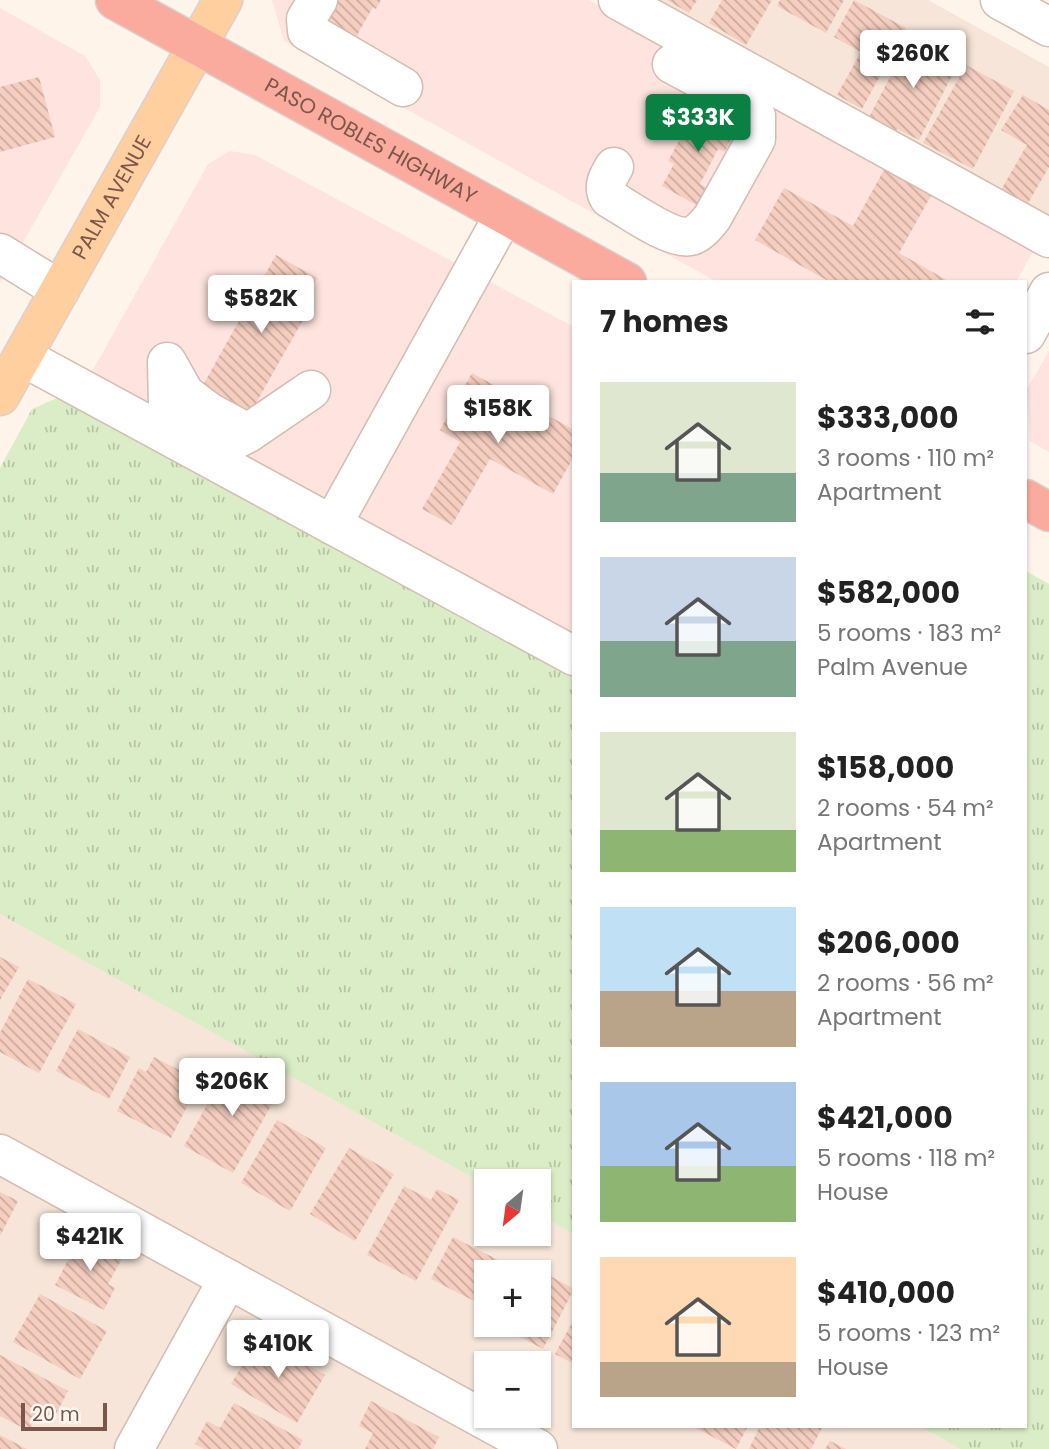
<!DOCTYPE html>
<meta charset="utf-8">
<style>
body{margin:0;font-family:Poppins,sans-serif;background:#f2f2f2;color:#222;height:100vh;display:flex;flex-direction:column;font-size:26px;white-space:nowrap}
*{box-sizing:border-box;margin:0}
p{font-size:23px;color:#767676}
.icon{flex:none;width:38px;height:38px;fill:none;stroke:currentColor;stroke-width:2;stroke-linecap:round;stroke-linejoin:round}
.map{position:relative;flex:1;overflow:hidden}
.side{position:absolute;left:572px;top:280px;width:455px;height:1148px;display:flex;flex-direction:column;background:#fff;border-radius:0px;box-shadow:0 2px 5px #0004}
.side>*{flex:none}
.needle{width:46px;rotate:209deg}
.controls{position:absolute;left:474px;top:1169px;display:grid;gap:14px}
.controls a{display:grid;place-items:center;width:77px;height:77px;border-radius:0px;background:#fff;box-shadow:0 2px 5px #0004;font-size:35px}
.scale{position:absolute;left:21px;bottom:18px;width:86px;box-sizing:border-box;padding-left:7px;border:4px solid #7c564b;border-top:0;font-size:19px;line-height:24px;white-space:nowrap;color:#7c564b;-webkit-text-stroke:5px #fff8f2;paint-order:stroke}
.price{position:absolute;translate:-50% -60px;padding:0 16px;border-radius:7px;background:#fff;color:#222;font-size:23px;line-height:46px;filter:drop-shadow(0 2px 4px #0008)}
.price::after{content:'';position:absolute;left:50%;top:42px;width:21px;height:16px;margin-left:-10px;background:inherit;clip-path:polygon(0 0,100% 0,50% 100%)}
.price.active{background:#0b8043;color:#fff}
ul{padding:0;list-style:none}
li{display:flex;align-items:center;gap:21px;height:175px;padding:0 28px}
li span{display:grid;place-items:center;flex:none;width:196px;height:140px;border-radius:0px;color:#555}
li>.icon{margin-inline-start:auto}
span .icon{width:84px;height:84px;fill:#fffc;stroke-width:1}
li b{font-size:30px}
h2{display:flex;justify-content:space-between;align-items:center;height:84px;padding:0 28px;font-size:30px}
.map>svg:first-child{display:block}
</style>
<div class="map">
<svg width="1049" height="1449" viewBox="0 0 1049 1449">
<defs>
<pattern id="grass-tufts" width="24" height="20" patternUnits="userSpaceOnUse" patternTransform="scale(1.75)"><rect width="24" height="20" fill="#dbedc7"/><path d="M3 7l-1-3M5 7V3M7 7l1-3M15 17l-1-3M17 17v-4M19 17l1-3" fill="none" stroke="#b7c3a4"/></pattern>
<pattern id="building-back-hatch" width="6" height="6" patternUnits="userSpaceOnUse" patternTransform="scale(1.75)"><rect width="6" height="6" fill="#f5cec0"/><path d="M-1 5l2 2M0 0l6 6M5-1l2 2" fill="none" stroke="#cbaa9e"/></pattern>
</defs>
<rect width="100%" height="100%" fill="#fef4ea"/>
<!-- residential -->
<g fill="#f6e5d8" fill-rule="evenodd">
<polygon points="646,0 928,0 1049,67 1049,220"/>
<path d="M0 914 486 1185V1234H539V1215L574 1234V1426H919L960 1449H0ZM486 1272H539V1325H486ZM486 1363H539V1416H486Z"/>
</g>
<!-- commercial -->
<g fill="#fee3de">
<polygon points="272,0 589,0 1036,246 1016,282 717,282 284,41"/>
<polygon points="0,8 85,56 100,80 100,107 0,283"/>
<polygon points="230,151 255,155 574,327 574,678 79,395 208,164"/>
<polygon points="1049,351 1049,452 1030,441 1027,389"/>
</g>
<!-- grass -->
<g fill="url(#grass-tufts)">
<polygon points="79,395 574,678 574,1234 539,1215 539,1181 486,1181 486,1185 0,914 0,468 32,409 57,398"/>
<polygon points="1026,571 1049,584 1049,1449 960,1449 919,1426 1026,1426"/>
</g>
<!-- building -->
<g fill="url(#building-back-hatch)">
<polygon points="322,0 381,0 376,9 373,7 355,39 313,15"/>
<polygon points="667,0 697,0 689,13"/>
<polygon points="722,0 772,0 746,45 709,23"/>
<polygon points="780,0 844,0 826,33 777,6"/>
<polygon points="854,0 906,28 862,109 837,95 861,52 834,37"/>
<polygon points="912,35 960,60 919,140 897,129 893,137 866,123"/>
<polygon points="966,65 1014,91 973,169 923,143"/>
<polygon points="39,77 55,137 0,152 0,87"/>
<polygon points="1023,95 1049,110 1049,167 1024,210 998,195 1027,145 1001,130"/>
<polygon points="708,102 735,117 725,136 731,139 725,152 718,149 700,184 707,188 698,206 662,186 674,164 668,161 685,130 691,133"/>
<polygon points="885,168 932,194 899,253 950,282 830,282 755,240 784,188 853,226"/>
<polygon points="276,255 317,278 296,315 303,320 251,412 203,385"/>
<polygon points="472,373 574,430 574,456 553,494 490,459 452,525 422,509 460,442 440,430"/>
<polygon points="0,957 19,967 0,1000"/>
<polygon points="28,979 76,1004 39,1073 0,1052 0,1033"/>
<polygon points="78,1029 130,1057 109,1099 56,1071"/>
<polygon points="154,1057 200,1081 171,1138 117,1111 139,1068 146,1072"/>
<polygon points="231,1062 280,1090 233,1173 184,1146"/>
<polygon points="277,1120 326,1148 290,1211 241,1183"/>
<polygon points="349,1148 394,1174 355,1241 310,1214"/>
<polygon points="404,1186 431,1200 437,1189 459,1200 416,1281 367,1255"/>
<polygon points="0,1192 18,1201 0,1236"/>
<polygon points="81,1235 123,1257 108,1284 115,1288 104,1310 55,1285"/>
<polygon points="453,1237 504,1263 499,1272 486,1272 486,1296 482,1305 431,1279"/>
<polygon points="539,1270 574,1289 543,1349 497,1325 539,1325"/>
<polygon points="40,1294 107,1331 80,1379 13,1342"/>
<polygon points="574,1319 574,1364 555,1354"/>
<polygon points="259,1337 325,1375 297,1423 231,1384"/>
<polygon points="0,1355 68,1391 54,1418 39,1410 29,1431 0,1416"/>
<polygon points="371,1401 439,1437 433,1449 365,1449 373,1433 359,1426"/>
<polygon points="234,1403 303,1440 298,1449 204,1449 195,1444 207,1421 220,1428"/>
<polygon points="692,1426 748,1426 736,1449"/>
<polygon points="760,1426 823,1426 811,1449 749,1449"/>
<polygon points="0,1435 27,1449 0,1449"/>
<polygon points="830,1441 846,1449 825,1449"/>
</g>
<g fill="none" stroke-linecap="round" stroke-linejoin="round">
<!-- minor casing -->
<g stroke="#d4bcb1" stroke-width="41">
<g id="minor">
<polyline points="318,0 306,19 307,31 403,87"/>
<polyline points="618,0 1049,238"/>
<polyline points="1000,0 1049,27"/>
<path d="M614 167C608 177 602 187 609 198 626 208 672 241 691 236 700 233 706 225 712 218L756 139V116L746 104 672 64"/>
<polyline points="0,253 60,290"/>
<polyline points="1026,334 1049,292"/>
<polyline points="23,357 574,656"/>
<path d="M248 433 227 444C201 436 186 424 168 405L167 362 185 394 209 412 248 433 311 390"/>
<polyline points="332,525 504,215"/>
<polyline points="0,1154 538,1449"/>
<polyline points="134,1449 228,1279"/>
</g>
</g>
<!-- major casing -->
<g stroke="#dad0cd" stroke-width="41">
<g id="major">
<path id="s1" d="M0 396 223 0"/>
</g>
</g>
<!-- highway casing -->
<g stroke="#dad0cd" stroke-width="41">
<g id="highway">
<path id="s2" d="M115 0 627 282"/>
<polyline points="1026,499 1049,512"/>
</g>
</g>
<!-- minor -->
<use href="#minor" stroke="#fff" stroke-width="38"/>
<!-- major -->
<use href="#major" stroke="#ffcfa0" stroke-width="38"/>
<!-- highway -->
<use href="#highway" stroke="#fbaa9e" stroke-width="38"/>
</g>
<g text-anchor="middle" stroke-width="5" stroke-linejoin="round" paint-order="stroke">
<!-- street labels -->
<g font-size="21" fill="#7c564b" stroke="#fff8f2">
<text dy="7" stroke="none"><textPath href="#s2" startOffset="292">PASO ROBLES HIGHWAY</textPath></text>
<text dy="7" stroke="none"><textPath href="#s1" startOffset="228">PALM AVENUE</textPath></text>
</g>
</g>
</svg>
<div class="controls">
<a><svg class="needle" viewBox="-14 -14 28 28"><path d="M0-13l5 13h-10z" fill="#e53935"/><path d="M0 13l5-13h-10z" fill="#767676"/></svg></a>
<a>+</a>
<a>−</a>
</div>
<div class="scale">20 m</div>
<b class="price" style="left:913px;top:90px">$260K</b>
<b class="price active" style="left:698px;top:154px">$333K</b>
<b class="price" style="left:261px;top:335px">$582K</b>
<b class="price" style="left:498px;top:445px">$158K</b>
<b class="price" style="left:232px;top:1118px">$206K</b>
<b class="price" style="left:90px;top:1273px">$421K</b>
<b class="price" style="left:278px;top:1380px">$410K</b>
<section class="side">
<h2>7 homes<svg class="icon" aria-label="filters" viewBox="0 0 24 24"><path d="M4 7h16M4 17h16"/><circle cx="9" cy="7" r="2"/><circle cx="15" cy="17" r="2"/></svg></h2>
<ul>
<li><span style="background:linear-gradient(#dfe7d0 65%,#7fa58c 0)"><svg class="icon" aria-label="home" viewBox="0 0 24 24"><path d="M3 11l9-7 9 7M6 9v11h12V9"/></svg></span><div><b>$333,000</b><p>3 rooms · 110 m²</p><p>Apartment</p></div></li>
<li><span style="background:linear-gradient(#c9d6e8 60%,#7fa58c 0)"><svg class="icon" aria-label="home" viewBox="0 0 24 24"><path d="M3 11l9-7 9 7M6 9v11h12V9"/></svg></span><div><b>$582,000</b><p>5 rooms · 183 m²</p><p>Palm Avenue</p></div></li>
<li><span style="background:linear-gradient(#dfe7d0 70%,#8fb573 0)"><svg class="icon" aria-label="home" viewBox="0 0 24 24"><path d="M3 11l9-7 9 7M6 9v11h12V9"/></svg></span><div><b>$158,000</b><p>2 rooms · 54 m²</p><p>Apartment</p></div></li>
<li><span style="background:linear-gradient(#bfe0f5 60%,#b9a48a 0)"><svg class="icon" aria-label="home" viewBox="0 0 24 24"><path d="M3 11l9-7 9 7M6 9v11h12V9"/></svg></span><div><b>$206,000</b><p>2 rooms · 56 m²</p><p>Apartment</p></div></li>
<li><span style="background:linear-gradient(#a9c7e8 60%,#8fb573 0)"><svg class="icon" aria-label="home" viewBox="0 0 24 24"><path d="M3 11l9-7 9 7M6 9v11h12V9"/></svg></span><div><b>$421,000</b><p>5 rooms · 118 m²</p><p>House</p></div></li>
<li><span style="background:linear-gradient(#ffd9b3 75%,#b9a48a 0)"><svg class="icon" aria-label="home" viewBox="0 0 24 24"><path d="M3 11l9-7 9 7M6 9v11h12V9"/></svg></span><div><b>$410,000</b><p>5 rooms · 123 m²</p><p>House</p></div></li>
</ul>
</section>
</div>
